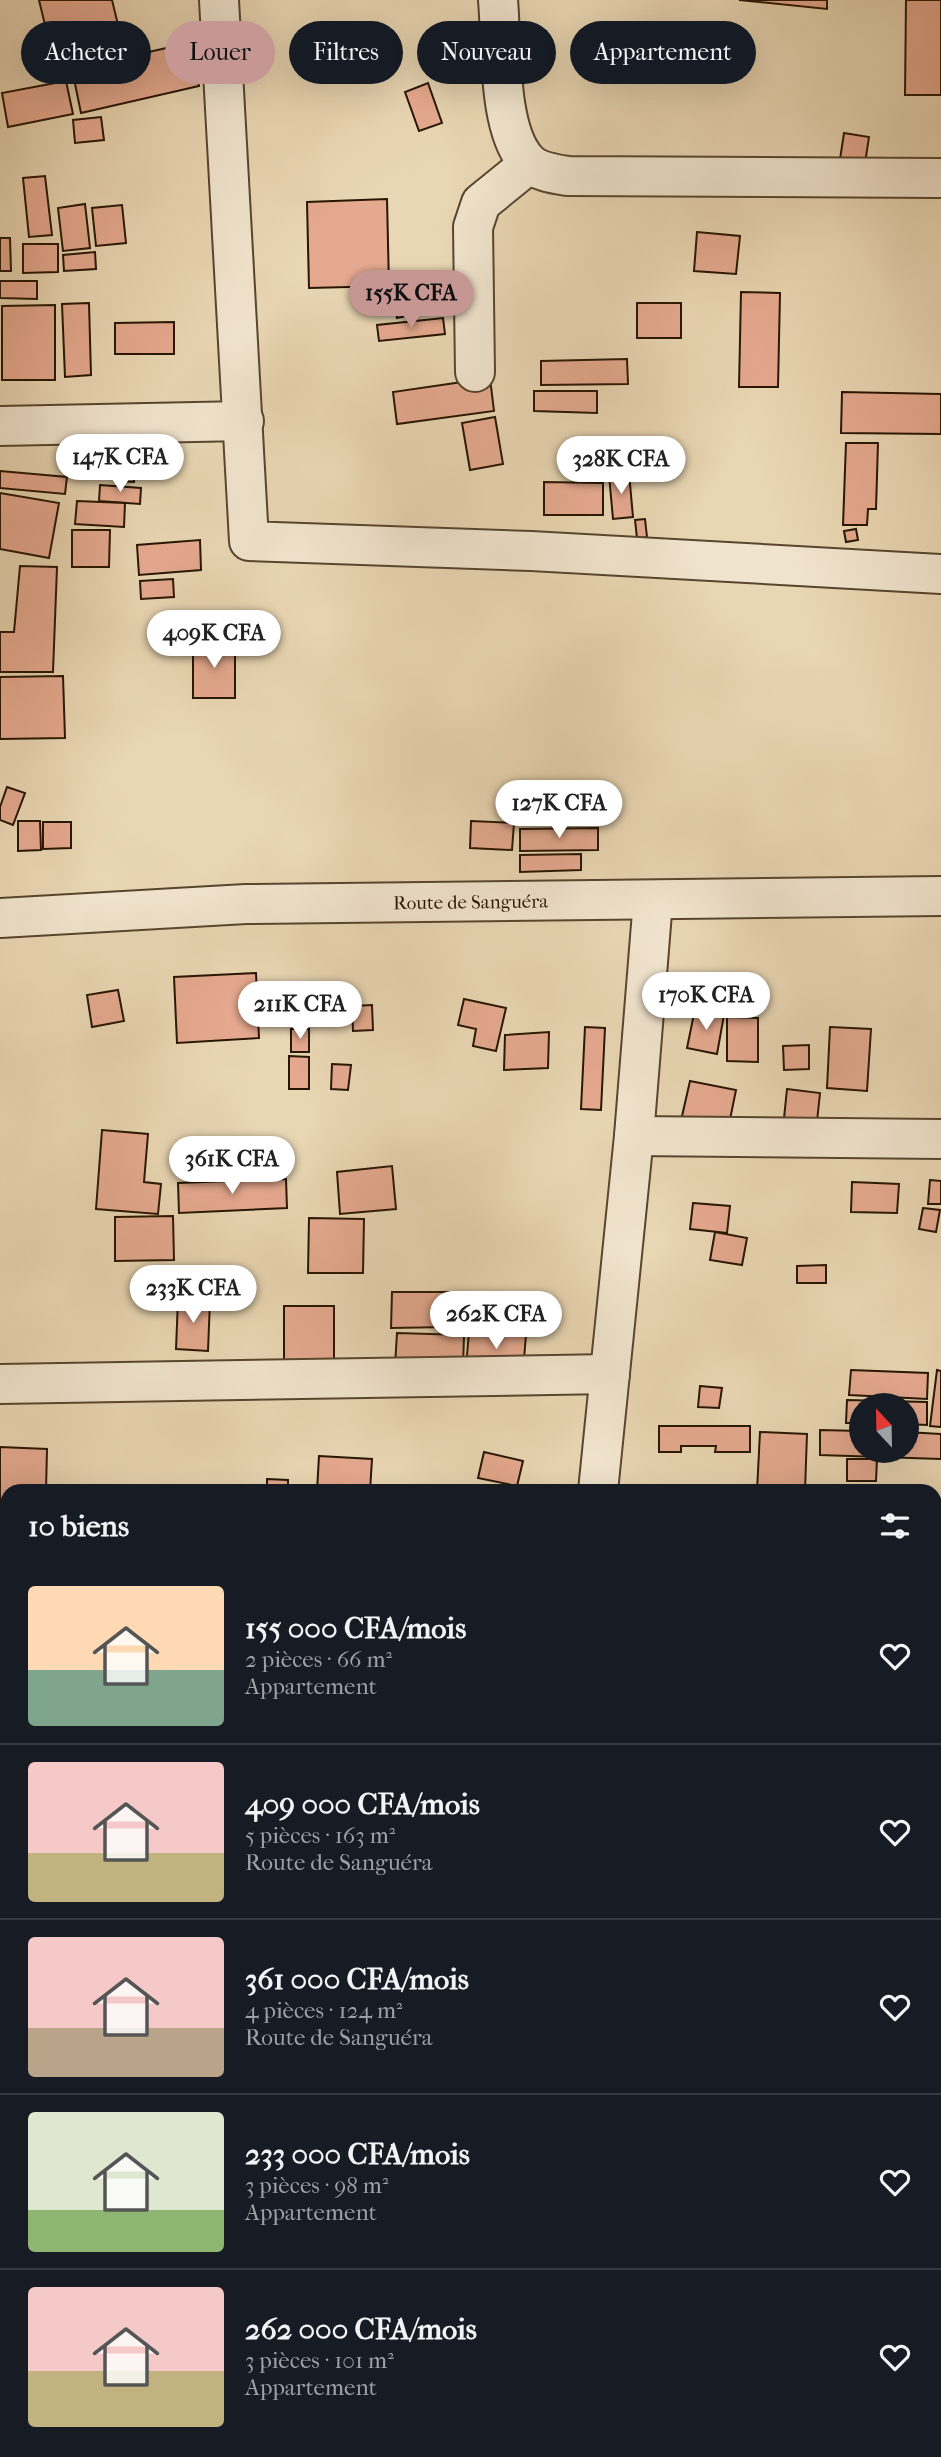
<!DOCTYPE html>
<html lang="fr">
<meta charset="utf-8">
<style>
body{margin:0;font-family:"IM FELL French Canon",serif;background:#20242c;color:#f1f3f6;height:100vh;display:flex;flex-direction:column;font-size:26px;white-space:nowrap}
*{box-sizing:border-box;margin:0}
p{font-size:23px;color:#9ea1a6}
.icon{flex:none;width:38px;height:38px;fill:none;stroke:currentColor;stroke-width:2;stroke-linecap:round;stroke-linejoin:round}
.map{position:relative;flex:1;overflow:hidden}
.side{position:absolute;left:0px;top:1484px;width:942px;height:973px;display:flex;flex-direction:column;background:#171b24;border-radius:21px 21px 0 0;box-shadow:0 7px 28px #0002}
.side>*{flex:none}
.top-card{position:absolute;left:21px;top:21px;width:900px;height:63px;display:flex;gap:14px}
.needle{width:46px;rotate:338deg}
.tools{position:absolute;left:849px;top:1393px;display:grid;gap:14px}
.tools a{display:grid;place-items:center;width:70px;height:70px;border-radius:50%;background:#171b24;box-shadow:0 7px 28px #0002;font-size:35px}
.price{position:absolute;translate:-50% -60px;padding:0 16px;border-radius:24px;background:#fff;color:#222;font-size:23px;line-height:46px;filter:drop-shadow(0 2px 4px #0008)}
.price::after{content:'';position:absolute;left:50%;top:42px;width:21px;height:16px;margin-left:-10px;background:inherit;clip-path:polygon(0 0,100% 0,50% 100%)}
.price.current{background:#c59692;color:#111}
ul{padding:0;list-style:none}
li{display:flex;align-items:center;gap:21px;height:175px;padding:0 28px}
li+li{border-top:2px solid #363941}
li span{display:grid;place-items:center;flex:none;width:196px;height:140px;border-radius:7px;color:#555}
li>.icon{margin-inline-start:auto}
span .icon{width:84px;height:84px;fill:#fffc;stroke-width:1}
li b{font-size:30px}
h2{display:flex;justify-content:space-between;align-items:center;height:84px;padding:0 28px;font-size:30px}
.tag{padding:0 24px;border-radius:32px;background:#171b24;box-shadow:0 7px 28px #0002;font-size:24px;line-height:63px}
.tag.current{background:#c59692;color:#111}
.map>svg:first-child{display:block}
</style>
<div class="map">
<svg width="941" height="2457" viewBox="0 0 941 2457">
<rect width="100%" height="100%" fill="#e9d6b3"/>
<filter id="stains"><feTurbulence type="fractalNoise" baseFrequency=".00286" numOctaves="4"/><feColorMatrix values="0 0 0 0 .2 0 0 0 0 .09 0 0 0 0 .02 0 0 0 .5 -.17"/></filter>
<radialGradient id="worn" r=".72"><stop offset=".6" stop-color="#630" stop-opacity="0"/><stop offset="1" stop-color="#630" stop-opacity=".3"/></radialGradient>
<!-- building -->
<g fill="#e5a98f" stroke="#281601" stroke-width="2">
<polygon points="39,0 112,0 120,33 51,50"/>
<polygon points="739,0 827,0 827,9"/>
<polygon points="906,0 941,0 941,95 905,95"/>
<polygon points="449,38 454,62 425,70 419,45"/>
<polygon points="189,43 199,86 81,113 72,69"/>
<polygon points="66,81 73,114 8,127 2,93"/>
<polygon points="428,83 442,123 419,131 405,92"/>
<polygon points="101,117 104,140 75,143 73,120"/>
<polygon points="844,133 869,137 864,170 839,166"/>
<polygon points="45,176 52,235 29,237 23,178"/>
<polygon points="387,199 389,286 309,288 307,202"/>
<polygon points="85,204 90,248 63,251 58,208"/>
<polygon points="122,205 126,243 96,246 92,208"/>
<polygon points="697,232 740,236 736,274 694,271"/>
<polygon points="0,238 10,238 11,271 0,271"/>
<polygon points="23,244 58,244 58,272 23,273"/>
<polygon points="95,252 96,269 64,271 63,255"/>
<polygon points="0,281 37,281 37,299 0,298"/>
<polygon points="434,291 437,311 418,313 416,293"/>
<polygon points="741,292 780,293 778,387 739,387"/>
<polygon points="411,294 415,314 397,318 393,298"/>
<polygon points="89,303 91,375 65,377 62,304"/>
<rect x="637" y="303" width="44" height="35"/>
<polygon points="55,305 55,380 2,380 2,306"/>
<polygon points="443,318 445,334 379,341 377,325"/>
<polygon points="174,322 174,354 115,354 115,323"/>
<polygon points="627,359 628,384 541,385 541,361"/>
<polygon points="490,378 494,411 397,424 393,392"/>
<polygon points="534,391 597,391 597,413 534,411"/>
<polygon points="842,392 941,394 941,434 841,433"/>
<polygon points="495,417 503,464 470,470 462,423"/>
<polygon points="846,443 878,443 876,509 868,509 867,525 843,525"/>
<polygon points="116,462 135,463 134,482 115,481"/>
<polygon points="0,471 67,477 65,494 0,488"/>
<polygon points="629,473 633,517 613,519 609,475"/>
<polygon points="544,482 603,483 603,515 544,515"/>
<polygon points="100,485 141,488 140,504 99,501"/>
<polygon points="0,493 59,503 49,558 0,549"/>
<polygon points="77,501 125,503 124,527 75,524"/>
<polygon points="645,519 647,537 637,538 635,520"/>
<polygon points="856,529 858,540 846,542 844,531"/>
<polygon points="72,530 110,530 109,567 72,567"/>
<polygon points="200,540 201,570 139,575 137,545"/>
<polygon points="20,566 57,567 53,672 0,672 0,632 14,632"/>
<polygon points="173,579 174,597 141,599 140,581"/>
<rect x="193" y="642" width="42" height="56"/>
<polygon points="63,676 65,738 0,739 0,677"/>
<polygon points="7,787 25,793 13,825 0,820 0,807"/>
<polygon points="18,821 40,821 41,850 18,851"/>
<polygon points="471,821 514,823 512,850 470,848"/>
<polygon points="43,822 71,822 71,848 43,849"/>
<polygon points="598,828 598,850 520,851 520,829"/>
<polygon points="581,854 581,870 520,872 520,855"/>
<polygon points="256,973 259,1038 177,1043 174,977"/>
<polygon points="118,990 124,1021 92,1027 87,995"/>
<polygon points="290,998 328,1000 327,1023 289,1021"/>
<polygon points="464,999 506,1008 496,1051 473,1046 476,1029 458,1025"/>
<polygon points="372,1005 373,1030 353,1031 352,1006"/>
<polygon points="695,1009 724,1015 717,1054 687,1048"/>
<polygon points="727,1017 758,1018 758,1062 727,1061"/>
<polygon points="585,1027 605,1028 601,1110 581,1109"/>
<polygon points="830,1027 871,1029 867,1091 827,1088"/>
<rect x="291" y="1029" width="18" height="23"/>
<polygon points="549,1032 548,1068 504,1070 505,1035"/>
<polygon points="809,1045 809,1069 784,1070 783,1046"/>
<polygon points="289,1056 309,1057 309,1089 289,1089"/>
<polygon points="332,1064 351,1065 348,1090 331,1089"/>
<polygon points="690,1081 736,1090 727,1134 680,1125"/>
<polygon points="787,1089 820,1093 816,1131 783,1128"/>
<polygon points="102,1130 148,1134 144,1182 161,1184 158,1214 96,1209"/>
<polygon points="392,1166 396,1209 340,1214 337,1172"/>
<polygon points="286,1179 287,1208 179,1213 178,1183"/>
<polygon points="930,1180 941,1181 941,1204 928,1204"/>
<polygon points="852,1182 899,1184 897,1213 851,1212"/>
<polygon points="693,1203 730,1206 727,1233 690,1229"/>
<polygon points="923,1208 940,1210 936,1232 919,1229"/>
<polygon points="173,1216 174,1260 115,1261 115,1217"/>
<polygon points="309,1218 364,1219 363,1273 308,1273"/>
<polygon points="715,1232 747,1238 742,1265 710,1260"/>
<polygon points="826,1265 826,1283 797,1283 797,1266"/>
<polygon points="392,1292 449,1292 448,1327 391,1328"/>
<polygon points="473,1293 530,1295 528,1332 471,1329"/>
<polygon points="178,1299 210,1300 208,1351 176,1349"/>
<polygon points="284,1306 334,1306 334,1376 284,1377"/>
<polygon points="469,1332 526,1335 523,1371 466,1367"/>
<polygon points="397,1333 464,1335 463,1368 395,1366"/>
<polygon points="851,1370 928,1373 927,1399 849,1395"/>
<polygon points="937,1370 941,1371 941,1427 930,1426"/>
<polygon points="700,1386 722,1388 719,1408 698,1407"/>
<polygon points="847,1400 927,1402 927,1425 906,1424 906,1405 861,1405 861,1423 846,1423"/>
<polygon points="659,1426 750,1426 750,1452 715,1452 716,1446 681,1446 681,1452 659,1452"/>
<polygon points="820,1430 861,1431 861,1451 906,1451 906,1432 941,1434 941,1459 820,1455"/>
<polygon points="760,1432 807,1434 805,1491 757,1491"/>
<polygon points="0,1447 47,1449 46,1491 7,1491 7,1514 0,1514"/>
<polygon points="484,1452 523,1461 517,1486 478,1478"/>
<polygon points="319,1456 372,1459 370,1491 317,1491"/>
<polygon points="847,1459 877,1459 876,1481 847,1481"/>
<polygon points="267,1479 288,1480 288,1491 267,1491"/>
<polygon points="7,1567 7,1603 0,1606 0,1569"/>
<rect x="934" y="1588" width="7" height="25"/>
<polygon points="7,1712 7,1757 0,1713"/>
<polygon points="941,1878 941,1902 935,1903 934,1879"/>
<polygon points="934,1918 939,1918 938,2003 934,2003"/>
<polygon points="941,2197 941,2246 934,2249 934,2199"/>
<polygon points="7,2214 7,2243 0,2243 0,2215"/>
<polygon points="941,2270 941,2330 934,2333 934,2272"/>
<polygon points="0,2334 7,2334 7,2359 0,2360"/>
<polygon points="941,2383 941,2405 935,2407 938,2415 934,2416 934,2385"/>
<polygon points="244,2450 269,2450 270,2451 247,2457"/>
<polygon points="272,2450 365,2450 367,2457 274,2457"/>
<polygon points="398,2450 436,2450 439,2457 401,2457"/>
<polygon points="531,2450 645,2450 647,2457 510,2457"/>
<polygon points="802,2450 857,2450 860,2457 805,2457"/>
<polygon points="863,2450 903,2450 906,2457 866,2457"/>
<polygon points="906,2450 932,2450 934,2457 908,2457"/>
</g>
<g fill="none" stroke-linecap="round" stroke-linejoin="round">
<!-- minor casing -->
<g stroke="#58462e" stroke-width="42">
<g id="minor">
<polyline points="219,0 249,541 531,551 941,574"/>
<path d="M498 0C502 43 497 131 528 162 538 172 555 174 568 176L941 178"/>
<polyline points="475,372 473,227 481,203 529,164"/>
<polyline points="0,426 244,421"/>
<path id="s1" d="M0 918 246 904 941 896"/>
<polyline points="634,1136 941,1139"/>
<polyline points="0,1384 610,1374"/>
<polyline points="598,1491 634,1136 653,900"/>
<polyline points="934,1691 941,1690"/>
<polyline points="0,1779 7,1779"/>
<polyline points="0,1950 7,1962"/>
<polyline points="934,2049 941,2048"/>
<polyline points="0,2149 7,2147"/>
<polyline points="701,2450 703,2457"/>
<polyline points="20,2457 202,2454"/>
</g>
</g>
<!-- minor -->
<use href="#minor" stroke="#f1e4ce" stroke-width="38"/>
</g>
<g text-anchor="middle" stroke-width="6" stroke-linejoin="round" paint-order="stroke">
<!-- street labels -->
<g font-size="19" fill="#281601" stroke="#f1e4ce">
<text dy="7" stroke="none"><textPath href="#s1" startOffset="471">Route de Sanguéra</textPath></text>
</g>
</g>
<rect width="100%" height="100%" filter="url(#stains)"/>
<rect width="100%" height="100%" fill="url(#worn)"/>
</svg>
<div class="tools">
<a><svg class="needle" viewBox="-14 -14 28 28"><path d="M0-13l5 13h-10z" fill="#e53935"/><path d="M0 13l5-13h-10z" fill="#9ea1a6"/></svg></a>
</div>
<b class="price current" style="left:411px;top:330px">155K CFA</b>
<b class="price" style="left:120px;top:494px">147K CFA</b>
<b class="price" style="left:621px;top:496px">328K CFA</b>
<b class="price" style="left:214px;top:670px">409K CFA</b>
<b class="price" style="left:559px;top:840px">127K CFA</b>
<b class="price" style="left:706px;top:1032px">170K CFA</b>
<b class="price" style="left:300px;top:1041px">211K CFA</b>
<b class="price" style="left:232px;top:1196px">361K CFA</b>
<b class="price" style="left:193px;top:1325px">233K CFA</b>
<b class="price" style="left:496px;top:1351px">262K CFA</b>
<div class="top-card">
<a class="tag">Acheter</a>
<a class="tag current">Louer</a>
<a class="tag">Filtres</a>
<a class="tag">Nouveau</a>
<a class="tag">Appartement</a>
</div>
<section class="side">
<h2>10 biens<svg class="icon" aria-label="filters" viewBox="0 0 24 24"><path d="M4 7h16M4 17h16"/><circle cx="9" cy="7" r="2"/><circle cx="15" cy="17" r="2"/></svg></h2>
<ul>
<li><span style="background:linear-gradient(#ffd9b3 60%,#7fa58c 0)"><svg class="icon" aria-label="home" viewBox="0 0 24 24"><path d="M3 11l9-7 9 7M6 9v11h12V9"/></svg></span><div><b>155 000 CFA/mois</b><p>2 pièces · 66 m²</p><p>Appartement</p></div><svg class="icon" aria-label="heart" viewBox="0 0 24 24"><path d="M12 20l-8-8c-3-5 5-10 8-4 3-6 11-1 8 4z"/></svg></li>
<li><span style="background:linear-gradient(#f6c9c9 65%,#c2b280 0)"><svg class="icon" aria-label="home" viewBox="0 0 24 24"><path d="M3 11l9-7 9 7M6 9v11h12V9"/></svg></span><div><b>409 000 CFA/mois</b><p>5 pièces · 163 m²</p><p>Route de Sanguéra</p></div><svg class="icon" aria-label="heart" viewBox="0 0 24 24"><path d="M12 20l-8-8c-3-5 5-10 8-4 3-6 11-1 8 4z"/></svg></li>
<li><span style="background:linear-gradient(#f6c9c9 65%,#b9a48a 0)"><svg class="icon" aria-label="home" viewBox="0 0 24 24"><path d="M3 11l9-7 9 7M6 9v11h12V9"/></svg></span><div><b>361 000 CFA/mois</b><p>4 pièces · 124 m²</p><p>Route de Sanguéra</p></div><svg class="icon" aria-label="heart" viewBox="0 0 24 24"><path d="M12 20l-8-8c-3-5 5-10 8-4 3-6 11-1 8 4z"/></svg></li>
<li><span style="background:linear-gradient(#dfe7d0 70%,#8fb573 0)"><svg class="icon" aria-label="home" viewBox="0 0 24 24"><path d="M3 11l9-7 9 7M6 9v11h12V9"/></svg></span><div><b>233 000 CFA/mois</b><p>3 pièces · 98 m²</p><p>Appartement</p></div><svg class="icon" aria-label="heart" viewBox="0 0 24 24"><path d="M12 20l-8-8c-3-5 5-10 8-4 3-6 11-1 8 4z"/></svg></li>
<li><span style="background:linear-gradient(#f6c9c9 60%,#c2b280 0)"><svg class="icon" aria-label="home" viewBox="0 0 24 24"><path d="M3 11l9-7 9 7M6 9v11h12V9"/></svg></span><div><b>262 000 CFA/mois</b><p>3 pièces · 101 m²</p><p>Appartement</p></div><svg class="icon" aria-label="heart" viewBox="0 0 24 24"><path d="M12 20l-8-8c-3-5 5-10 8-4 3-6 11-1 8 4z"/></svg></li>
</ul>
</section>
</div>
